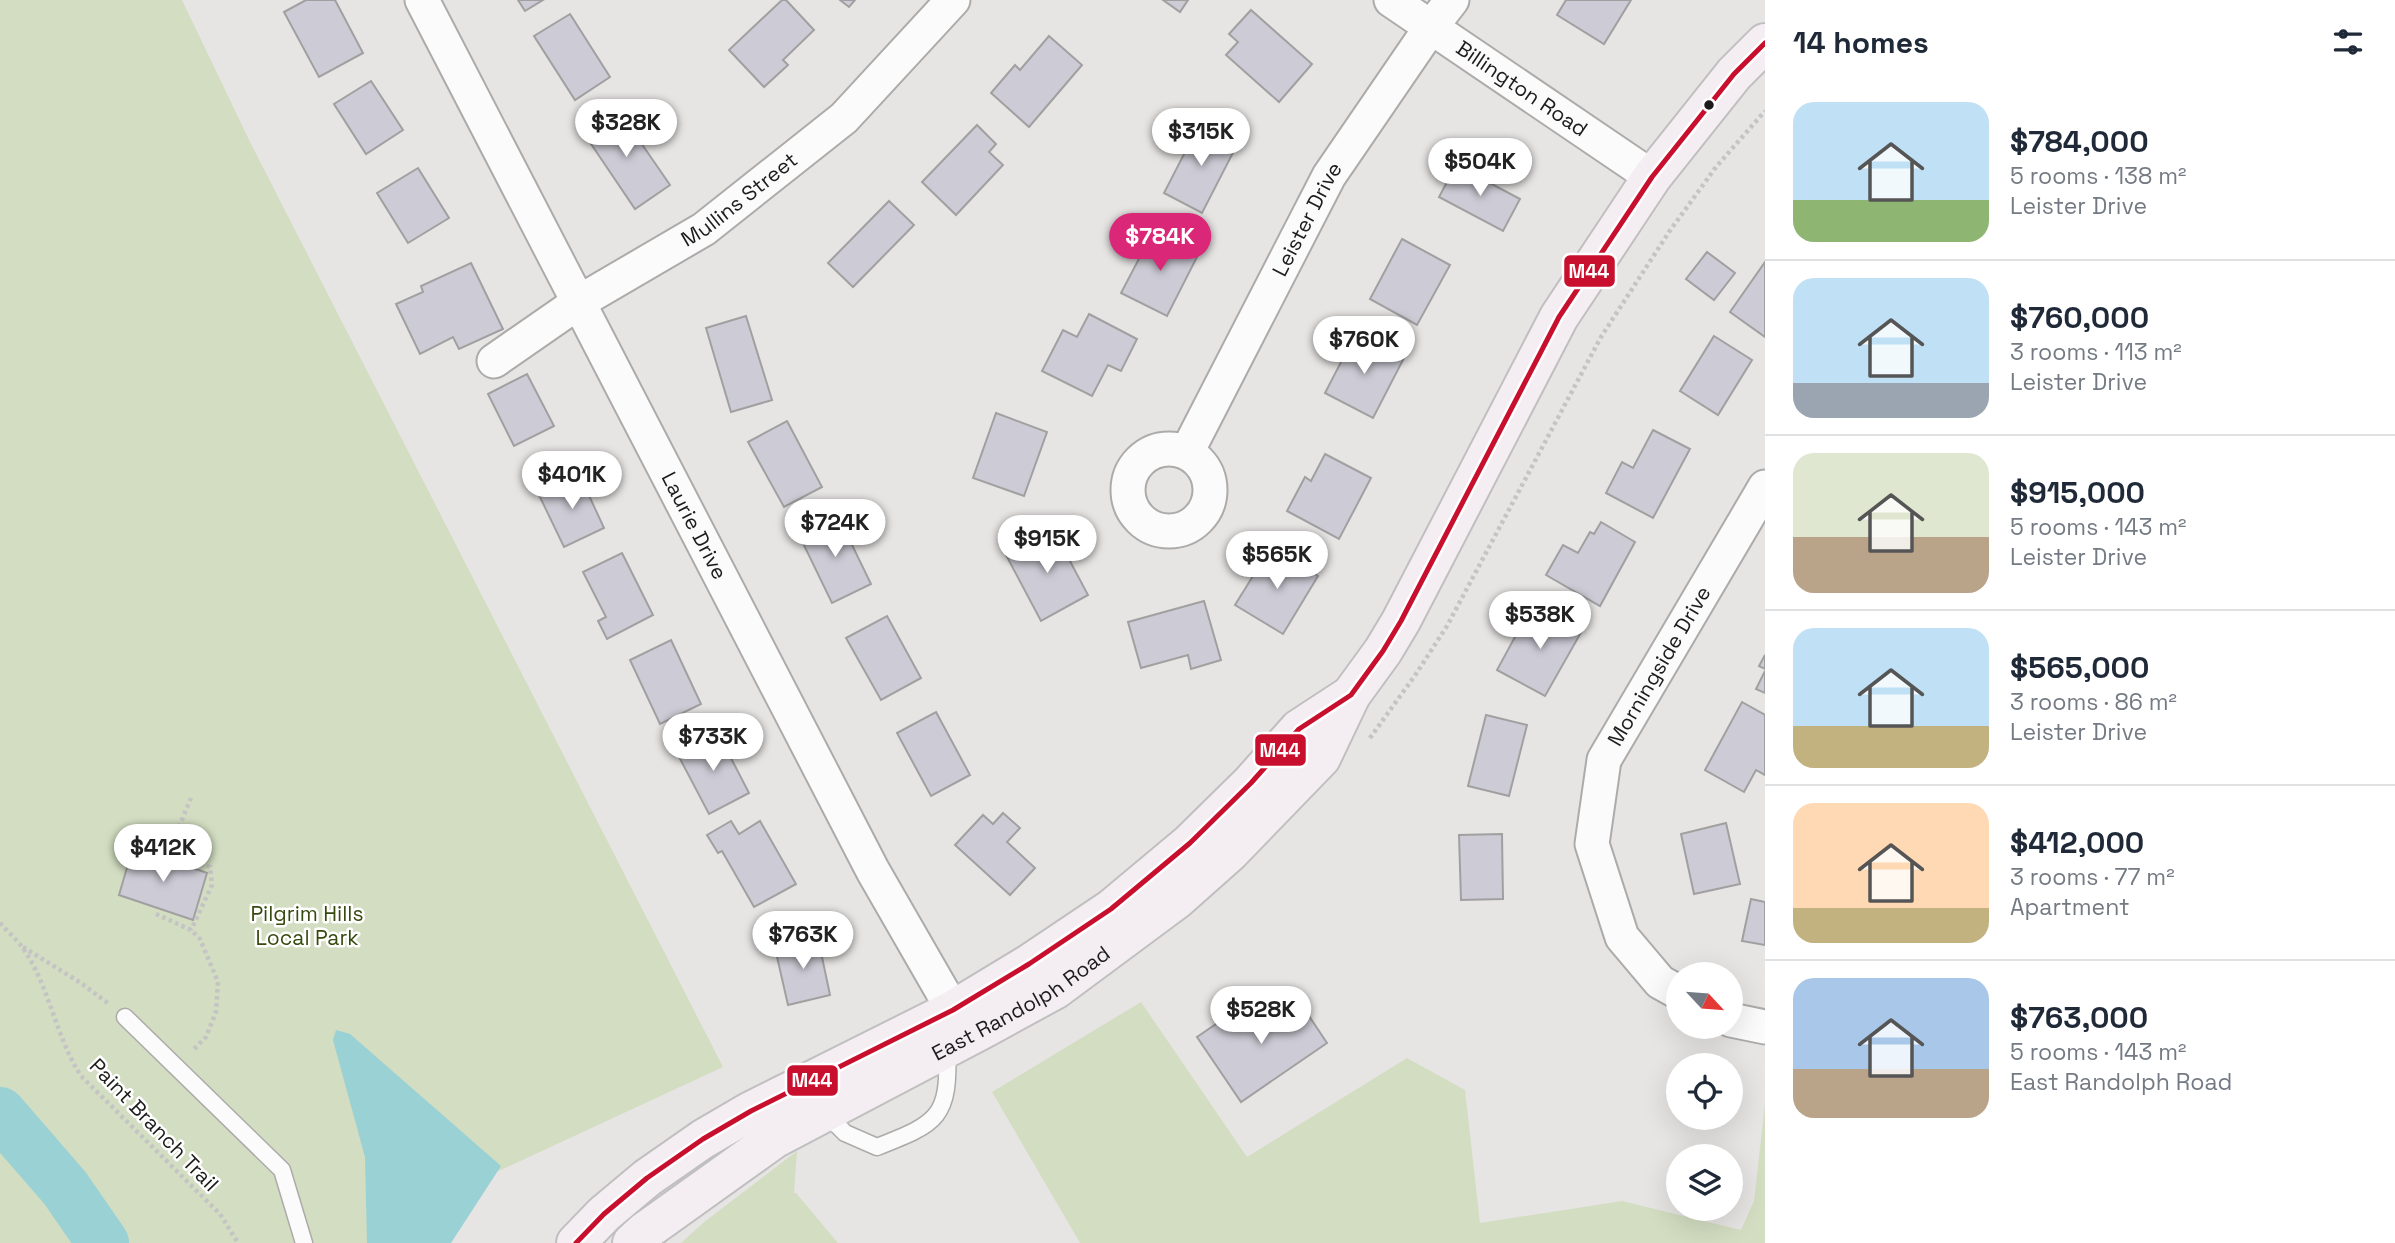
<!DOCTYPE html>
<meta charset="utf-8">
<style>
body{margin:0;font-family:"Space Grotesk",sans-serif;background:#f6f6f7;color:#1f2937;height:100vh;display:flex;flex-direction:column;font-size:26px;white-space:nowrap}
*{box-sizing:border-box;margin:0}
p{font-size:23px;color:#747a83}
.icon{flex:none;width:38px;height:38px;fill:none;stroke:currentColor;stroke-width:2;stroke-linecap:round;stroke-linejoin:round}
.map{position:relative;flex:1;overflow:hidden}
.sheet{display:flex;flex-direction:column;background:#fff;width:630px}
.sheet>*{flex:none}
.needle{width:46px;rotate:116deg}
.fabs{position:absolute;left:1666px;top:962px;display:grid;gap:14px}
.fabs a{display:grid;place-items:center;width:77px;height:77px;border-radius:50%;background:#fff;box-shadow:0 7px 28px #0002;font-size:35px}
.price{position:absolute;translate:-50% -60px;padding:0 16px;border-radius:24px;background:#fff;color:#222;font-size:23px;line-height:46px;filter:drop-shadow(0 2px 4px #0008)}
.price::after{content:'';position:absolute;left:50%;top:42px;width:21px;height:16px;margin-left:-10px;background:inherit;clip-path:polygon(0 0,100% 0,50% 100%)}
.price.on{background:#db2777;color:#fff}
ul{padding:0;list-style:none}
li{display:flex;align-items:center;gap:21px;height:175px;padding:0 28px}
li+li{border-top:2px solid #e0e1e3}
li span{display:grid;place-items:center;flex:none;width:196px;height:140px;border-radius:21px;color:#555}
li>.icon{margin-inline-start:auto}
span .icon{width:84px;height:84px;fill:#fffc;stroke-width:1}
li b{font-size:30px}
h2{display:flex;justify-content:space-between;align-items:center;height:84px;padding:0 28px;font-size:30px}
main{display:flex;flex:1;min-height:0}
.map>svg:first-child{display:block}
</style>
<main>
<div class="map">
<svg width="1765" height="1243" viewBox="0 0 1765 1243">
<rect width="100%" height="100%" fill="#e7e5e4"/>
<!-- green -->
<g fill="#d2ddc1">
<polygon points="0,0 182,0 251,144 723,1067 475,1182 442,1243 0,1243"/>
<polygon points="1141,1002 1247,1157 1407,1058 1465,1090 1480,1223 1622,1201 1741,1230 1754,1201 1765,1104 1765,1243 1080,1243 992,1092"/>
<polygon points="797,1151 794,1193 796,1193 838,1243 681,1243 703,1223"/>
</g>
<!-- water -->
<polygon fill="#99d1d5" points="336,1030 350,1034 501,1166 451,1243 367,1243 365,1157 333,1040"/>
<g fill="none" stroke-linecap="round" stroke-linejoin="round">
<!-- river -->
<polyline stroke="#99d1d5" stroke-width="52" points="0,1113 65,1188 103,1243"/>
</g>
<!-- building -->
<g fill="#cdcbd5" stroke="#a1a0a0" stroke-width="2">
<polygon points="306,0 335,0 363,53 319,77 284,12"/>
<polygon points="518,0 543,0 525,11"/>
<polygon points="782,0 786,0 814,30 783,60 788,65 764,87 729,50"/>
<polygon points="840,0 855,0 849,7"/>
<polygon points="1163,0 1188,0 1180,12"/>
<polygon points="1566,0 1631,0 1604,44 1557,15"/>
<polygon points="1251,10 1312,64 1279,102 1226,55 1238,42 1229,34"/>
<polygon points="570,14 610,77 575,100 534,36"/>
<polygon points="1049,36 1082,65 1029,127 991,93 1015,65 1020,70"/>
<polygon points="371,81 403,130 366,154 334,104"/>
<polygon points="617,108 670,185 635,209 583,132"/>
<polygon points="1200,123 1238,143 1202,213 1164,193"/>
<polygon points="977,125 996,144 989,152 1003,165 956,215 922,182"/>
<polygon points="1456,165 1520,199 1503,231 1439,197"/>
<polygon points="418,168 449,218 408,243 377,193"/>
<polygon points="889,201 914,225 853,287 828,263"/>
<polygon points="1154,230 1199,253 1167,316 1121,293"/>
<polygon points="1402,239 1450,265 1417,325 1370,299"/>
<polygon points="1707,252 1735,273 1714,300 1686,279"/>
<polygon points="1765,262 1765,337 1730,312"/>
<polygon points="471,263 503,329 459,349 453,337 420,354 396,304 423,292 421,286"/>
<polygon points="1089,314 1137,339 1121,371 1108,365 1092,396 1042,371 1063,330 1077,337"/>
<polygon points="746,316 772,400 731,412 706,328"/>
<polygon points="1356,333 1404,358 1373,418 1325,393"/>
<polygon points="1714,336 1752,360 1718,415 1680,391"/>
<polygon points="527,374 554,426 514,446 488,394"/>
<polygon points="996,413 1047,432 1024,496 973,478"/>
<polygon points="787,421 822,487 784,507 748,442"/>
<polygon points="1653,430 1690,449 1653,518 1606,493 1622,462 1633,468"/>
<polygon points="1325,454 1371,478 1339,539 1287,511 1305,477 1311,481"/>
<polygon points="580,476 604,528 564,547 539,495"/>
<polygon points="838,516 871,584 832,603 799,535"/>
<polygon points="1601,522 1635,542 1600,606 1546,575 1563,545 1578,553 1590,532 1594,534"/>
<polygon points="1053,529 1088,595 1041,621 1006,555"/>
<polygon points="1271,547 1318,576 1283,634 1235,605"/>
<polygon points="622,553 653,615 607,639 598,621 606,617 583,572"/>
<polygon points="1204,601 1221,660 1191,669 1188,655 1141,668 1128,622"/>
<polygon points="1549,611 1583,629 1545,696 1497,670 1528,613 1543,621"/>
<polygon points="887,616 921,678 881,700 846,638"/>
<polygon points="671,640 701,704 660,724 630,660"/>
<polygon points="1765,655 1765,669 1759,666"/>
<polygon points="1765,671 1765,693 1756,689"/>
<polygon points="1742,702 1765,715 1765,775 1756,770 1744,792 1705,770"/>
<polygon points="936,712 970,775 931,796 897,733"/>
<polygon points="1486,715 1527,725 1509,796 1468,786"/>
<polygon points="717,731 749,793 709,814 677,753"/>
<polygon points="1003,813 1020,828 1007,842 1035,868 1010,895 955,845 983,815 993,824"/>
<polygon points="731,821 739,834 760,821 796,884 754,907 722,851 718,853 707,835"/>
<polygon points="1726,823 1740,884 1694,894 1681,834"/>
<polygon points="1502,834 1503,899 1461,900 1459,835"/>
<polygon points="133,847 207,873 193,920 119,895"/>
<polygon points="1751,899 1765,902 1765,945 1742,941"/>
<polygon points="818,938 830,995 788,1005 775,948"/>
<polygon points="1295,995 1327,1043 1241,1102 1197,1037 1241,1007 1253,1024"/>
</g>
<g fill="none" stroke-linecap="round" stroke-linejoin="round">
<!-- lane casing -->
<g stroke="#adabaa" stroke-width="19">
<g id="lane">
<polyline points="125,1017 282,1170 304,1243"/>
<path d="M825 1113 845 1133 877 1147C938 1123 950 1118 947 1048"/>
</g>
</g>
<!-- street casing -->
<g stroke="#adabaa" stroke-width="37">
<g id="street">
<path id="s1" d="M422 0 873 871 953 1010"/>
<path id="s2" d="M1391 0 1652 177"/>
<path id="s3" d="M494 361 579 302 704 229 844 118 953 0"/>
<circle cx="1169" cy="490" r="41"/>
<path id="s4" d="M1187 452 1329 176 1431 27 1452 0"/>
<path id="s5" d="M1678 992 1660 982 1622 937 1592 844 1604 760 1765 487"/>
<polyline points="1731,1020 1765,1027"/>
</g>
</g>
<!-- primary casing -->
<g stroke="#c0bfbf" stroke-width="42">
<g id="primary">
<polyline points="576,1243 604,1214 647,1178 703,1139 751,1111 953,1010 1029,964 1111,909 1190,843 1251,783 1299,729 1351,695"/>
<path id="s6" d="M632 1243 644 1232 774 1139 983 1029 1056 989 1176 900 1230 852 1321 758 1351 695 1383 651 1401 621 1559 317 1652 177 1734 74 1765 43"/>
</g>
</g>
<!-- path -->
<g stroke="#c4c4c4" stroke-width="4.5" stroke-dasharray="3.5 3.5" stroke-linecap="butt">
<polyline points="1370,738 1416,674 1447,626 1601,337 1669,232 1716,167 1765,111"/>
<polyline points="191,798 169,851 210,867 212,885 191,930"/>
<polyline points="156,914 191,930 200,939 218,982 216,1012 206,1037 192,1051"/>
<path d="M0 923C7 931 16 939 22 947 50 986 55 1036 81 1076L220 1214 238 1243"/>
<polyline points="23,947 81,983 109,1004"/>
</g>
<!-- lane -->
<use href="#lane" stroke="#fbfbfb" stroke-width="16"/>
<!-- street -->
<use href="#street" stroke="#fbfbfb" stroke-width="33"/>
<!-- primary -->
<use href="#primary" stroke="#f4eef3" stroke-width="38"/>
<!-- bus-1 casing -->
<g stroke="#fff" stroke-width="10">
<polyline id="bus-1" points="576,1243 604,1214 647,1178 703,1139 751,1111 953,1010 1029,964 1111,909 1190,843 1251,783 1299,729 1351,695 1383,651 1401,621 1559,317 1652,177 1734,74 1765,43"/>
</g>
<!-- bus-1 -->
<use href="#bus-1" stroke="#c8102e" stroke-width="5"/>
</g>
<!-- markers -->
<circle fill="#1d1c1b" stroke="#fff" stroke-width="2.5" cx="1709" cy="105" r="6"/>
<g text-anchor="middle" stroke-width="5" stroke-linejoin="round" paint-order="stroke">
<!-- street labels -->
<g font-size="21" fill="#1d1c1b" stroke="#fff">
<text dy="7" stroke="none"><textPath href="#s2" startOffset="158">Billington Road</textPath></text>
<text dy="7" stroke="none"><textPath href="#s3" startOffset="294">Mullins Street</textPath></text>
<text dy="7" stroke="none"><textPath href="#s4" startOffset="262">Leister Drive</textPath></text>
<text dy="7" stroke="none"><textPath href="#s1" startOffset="592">Laurie Drive</textPath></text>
<text dy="7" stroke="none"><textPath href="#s5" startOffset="371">Morningside Drive</textPath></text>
<text dy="7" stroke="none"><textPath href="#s6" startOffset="458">East Randolph Road</textPath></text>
<text transform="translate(154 1125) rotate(46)" y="7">Paint Branch Trail</text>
</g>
<!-- park labels -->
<g font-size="21" fill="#354a0d" stroke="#fff">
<text x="307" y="921">Pilgrim Hills<tspan x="307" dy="24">Local Park</tspan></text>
</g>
</g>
<g stroke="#fff" stroke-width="2.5">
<rect x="1563" y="254" width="53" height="34" rx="7" fill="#c8102e"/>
<rect x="1254" y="733" width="53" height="34" rx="7" fill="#c8102e"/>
<rect x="786" y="1064" width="53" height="33" rx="7" fill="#c8102e"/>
</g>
<g font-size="19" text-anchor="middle" font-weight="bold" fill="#fff">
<text x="1589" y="278">M44</text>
<text x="1280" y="757">M44</text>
<text x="812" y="1087">M44</text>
</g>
</svg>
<div class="fabs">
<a><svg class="needle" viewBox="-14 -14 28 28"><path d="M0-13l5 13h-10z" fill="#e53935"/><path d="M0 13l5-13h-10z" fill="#747a83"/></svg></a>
<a><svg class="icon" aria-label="locate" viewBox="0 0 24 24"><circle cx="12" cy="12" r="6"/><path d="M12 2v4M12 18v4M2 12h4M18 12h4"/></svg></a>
<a><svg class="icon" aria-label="layers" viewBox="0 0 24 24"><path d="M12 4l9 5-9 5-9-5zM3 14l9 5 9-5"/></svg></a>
</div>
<b class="price" style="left:626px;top:159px">$328K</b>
<b class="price" style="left:1201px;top:168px">$315K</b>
<b class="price" style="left:1480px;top:198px">$504K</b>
<b class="price on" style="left:1160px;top:273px">$784K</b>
<b class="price" style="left:1364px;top:376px">$760K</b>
<b class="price" style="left:572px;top:511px">$401K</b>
<b class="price" style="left:835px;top:559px">$724K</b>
<b class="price" style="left:1047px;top:575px">$915K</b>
<b class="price" style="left:1277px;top:591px">$565K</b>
<b class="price" style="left:1540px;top:651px">$538K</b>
<b class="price" style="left:713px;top:773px">$733K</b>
<b class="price" style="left:163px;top:884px">$412K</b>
<b class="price" style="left:803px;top:971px">$763K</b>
<b class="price" style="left:1261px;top:1046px">$528K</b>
</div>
<section class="sheet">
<h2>14 homes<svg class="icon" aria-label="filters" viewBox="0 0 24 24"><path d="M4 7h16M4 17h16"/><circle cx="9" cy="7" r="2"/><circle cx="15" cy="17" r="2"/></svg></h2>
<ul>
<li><span style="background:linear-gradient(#bfe0f5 70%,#8fb573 0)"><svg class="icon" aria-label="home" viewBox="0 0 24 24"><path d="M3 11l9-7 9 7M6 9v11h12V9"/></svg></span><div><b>$784,000</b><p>5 rooms · 138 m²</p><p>Leister Drive</p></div></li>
<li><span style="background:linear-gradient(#bfe0f5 75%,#9aa5b1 0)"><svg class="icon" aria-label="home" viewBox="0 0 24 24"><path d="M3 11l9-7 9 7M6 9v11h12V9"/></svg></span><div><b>$760,000</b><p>3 rooms · 113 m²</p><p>Leister Drive</p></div></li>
<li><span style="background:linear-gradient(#dfe7d0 60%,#b9a48a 0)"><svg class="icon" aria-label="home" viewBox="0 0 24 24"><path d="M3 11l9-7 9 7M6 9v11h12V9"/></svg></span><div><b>$915,000</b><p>5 rooms · 143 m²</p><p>Leister Drive</p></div></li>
<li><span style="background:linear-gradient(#bfe0f5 70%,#c2b280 0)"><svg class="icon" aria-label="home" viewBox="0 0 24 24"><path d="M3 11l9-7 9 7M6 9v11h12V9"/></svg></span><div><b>$565,000</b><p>3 rooms · 86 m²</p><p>Leister Drive</p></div></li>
<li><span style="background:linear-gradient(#ffd9b3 75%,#c2b280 0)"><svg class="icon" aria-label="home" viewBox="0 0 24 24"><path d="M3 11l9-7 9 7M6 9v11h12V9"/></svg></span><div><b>$412,000</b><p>3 rooms · 77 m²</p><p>Apartment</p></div></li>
<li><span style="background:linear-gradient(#a9c7e8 65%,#b9a48a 0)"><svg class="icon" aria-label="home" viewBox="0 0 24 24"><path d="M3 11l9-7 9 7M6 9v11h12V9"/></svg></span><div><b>$763,000</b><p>5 rooms · 143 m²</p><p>East Randolph Road</p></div></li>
</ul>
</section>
</main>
